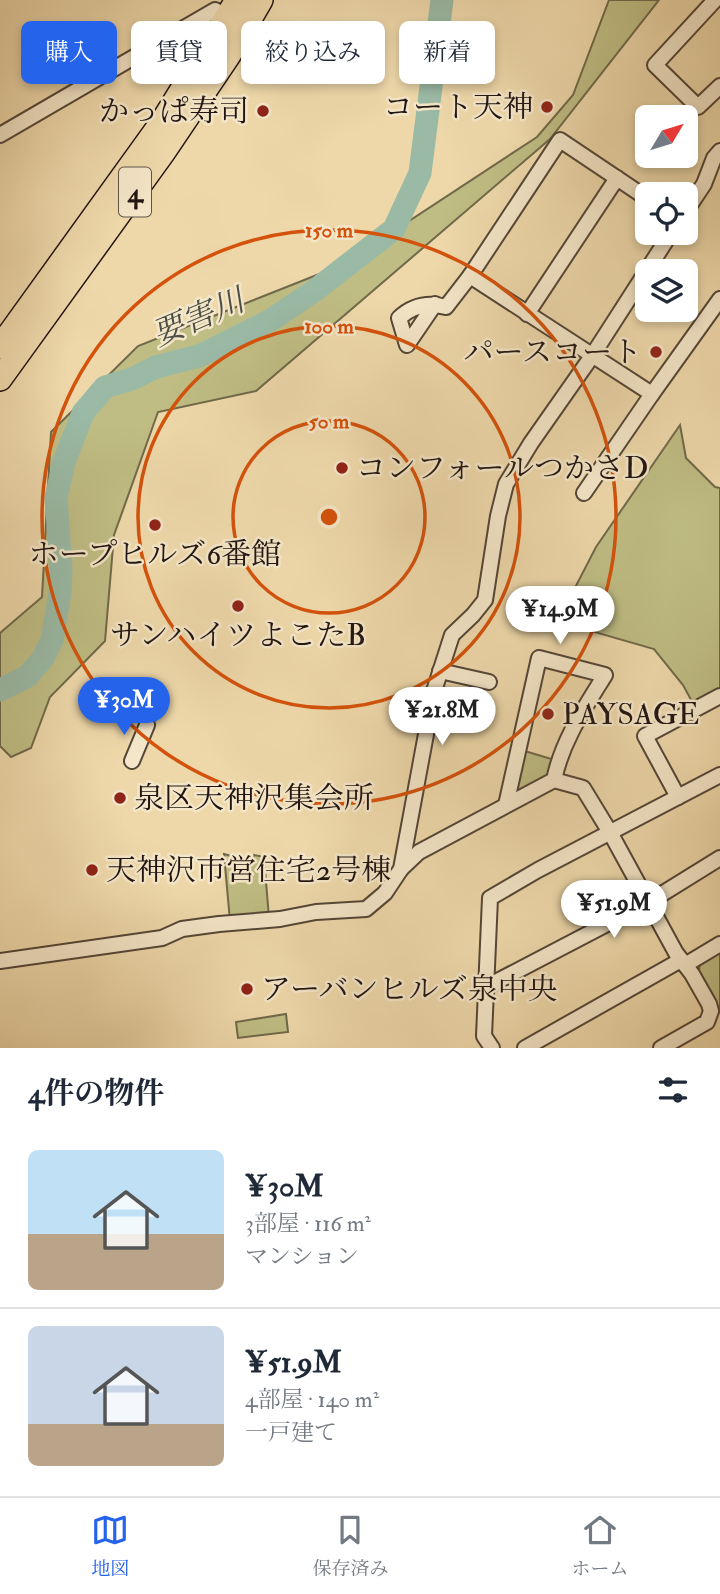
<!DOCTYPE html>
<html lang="ja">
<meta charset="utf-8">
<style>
body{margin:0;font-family:"IM FELL Double Pica","Noto Serif JP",serif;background:#f2f2f3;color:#1f2937;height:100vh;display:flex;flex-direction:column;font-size:26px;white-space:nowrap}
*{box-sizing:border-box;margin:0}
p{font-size:23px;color:#747a83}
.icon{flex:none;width:38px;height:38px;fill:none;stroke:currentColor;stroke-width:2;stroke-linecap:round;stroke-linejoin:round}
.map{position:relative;height:1048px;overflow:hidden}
.details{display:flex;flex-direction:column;background:#fff;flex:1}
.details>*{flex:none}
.guide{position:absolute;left:21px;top:21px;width:679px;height:63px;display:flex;gap:14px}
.needle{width:46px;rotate:52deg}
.tools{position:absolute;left:635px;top:105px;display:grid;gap:14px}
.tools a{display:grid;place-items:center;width:63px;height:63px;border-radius:10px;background:#fff;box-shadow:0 4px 10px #0003;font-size:35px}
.price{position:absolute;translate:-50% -60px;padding:0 16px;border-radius:24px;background:#fff;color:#222;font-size:23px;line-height:46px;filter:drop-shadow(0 2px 4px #0008)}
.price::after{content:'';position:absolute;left:50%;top:42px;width:21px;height:16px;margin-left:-10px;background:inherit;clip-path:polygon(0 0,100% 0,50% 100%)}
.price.active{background:#2563eb;color:#fff}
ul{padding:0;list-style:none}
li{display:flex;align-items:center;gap:21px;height:175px;padding:0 28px}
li+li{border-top:2px solid #e0e1e3}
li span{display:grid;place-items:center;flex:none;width:196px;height:140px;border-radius:10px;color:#555}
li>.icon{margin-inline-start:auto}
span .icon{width:84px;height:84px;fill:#fffc;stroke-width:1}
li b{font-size:30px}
h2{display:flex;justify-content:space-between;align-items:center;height:84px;padding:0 28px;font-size:30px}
.chip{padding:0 24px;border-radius:10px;background:#fff;box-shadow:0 4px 10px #0003;font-size:24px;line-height:63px}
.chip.active{background:#2563eb;color:#fff}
.tabs{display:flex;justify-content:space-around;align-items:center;height:98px;border-top:2px solid #e0e1e3;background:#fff;font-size:19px;color:#747a83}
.tabs a{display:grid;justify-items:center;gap:4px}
.tabs .active{color:#2563eb}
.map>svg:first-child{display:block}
</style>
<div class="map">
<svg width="720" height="1048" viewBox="0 0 720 1048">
<rect width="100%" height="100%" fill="#eed8aa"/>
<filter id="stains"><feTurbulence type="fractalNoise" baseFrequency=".00286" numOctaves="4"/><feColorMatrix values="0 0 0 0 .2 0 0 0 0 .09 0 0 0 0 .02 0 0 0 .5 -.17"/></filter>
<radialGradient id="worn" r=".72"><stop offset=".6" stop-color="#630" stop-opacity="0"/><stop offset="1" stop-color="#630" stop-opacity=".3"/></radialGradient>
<!-- green -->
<g fill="#bfbd84" stroke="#70694a" stroke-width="2">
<polygon points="609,0 659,0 550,139 256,391 158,412 114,535 105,641 50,697 31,748 11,757 0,746 0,633 42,597 51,432 138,346 342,265 537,137 573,95"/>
<polygon points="680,425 686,458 715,487 720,488 720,696 696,709 683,685 654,649 570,625 564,609 596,547"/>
<polygon points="518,749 558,761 554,780 506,805"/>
<polygon points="224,854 252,862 254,855 264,857 269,918 230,921"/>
<polygon points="720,951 720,1013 699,971 700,962"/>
<polygon points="286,1014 288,1032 238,1038 236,1022"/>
</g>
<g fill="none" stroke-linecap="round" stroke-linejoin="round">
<!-- river -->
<polyline stroke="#9abaa6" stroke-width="23" points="0,690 28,676 43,658 52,640 60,593 61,569 56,498 64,462 83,413 105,387 132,379 156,367 199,356 271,320 314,291 394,229 420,173 442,0"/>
<!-- minor casing -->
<g stroke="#544637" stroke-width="18">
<g id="minor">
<polyline points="715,0 655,65 698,107 720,86"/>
<polyline points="0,135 215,10 228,17"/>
<polyline points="686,211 704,184 714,158 720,151"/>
<polyline points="470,276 652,394 584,493"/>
<path d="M435 304 407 345 399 318C412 306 428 302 446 307L470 276 560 140 648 199"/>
<polyline points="527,314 617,178"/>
<polyline points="652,394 720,299"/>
<polyline points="440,671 489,682"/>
<polyline points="132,761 147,725"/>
<polyline points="678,797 645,736 720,696"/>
<path d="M506 805 539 658 605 675C584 709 562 741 554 780"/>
<polyline points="401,869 419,852 554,780 583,788 611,834 676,953 692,974 709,1004 711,1011 707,1022 661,1048"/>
<polyline points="0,961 162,938 182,929 219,924 280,919 316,912 366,909 385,893 401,869 434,691 452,635 473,615 485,600 498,516 506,484 531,443 592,356 671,233"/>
<polyline points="685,965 720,944"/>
<polyline points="488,986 649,902 720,858"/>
<polyline points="492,1048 484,1036 490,898 538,870 720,775"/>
<polyline points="525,1048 681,960"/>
</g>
</g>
<!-- trunk casing -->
<g stroke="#211511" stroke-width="26">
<g id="trunk">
<polyline points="0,347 162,122 237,0"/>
<polyline points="0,379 163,153 229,55 261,0"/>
</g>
</g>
<!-- minor -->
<use href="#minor" stroke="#f4e6c8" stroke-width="14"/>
<!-- trunk -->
<use href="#trunk" stroke="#eed8aa" stroke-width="23"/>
</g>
<!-- distance rings -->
<g fill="none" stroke="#d4520c" stroke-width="3.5">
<circle cx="329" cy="517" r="96"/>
<circle cx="329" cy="517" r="191"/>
<circle cx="329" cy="517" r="287"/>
</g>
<!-- markers -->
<g fill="#8f2418" stroke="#f4e6c8" stroke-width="2.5">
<circle cx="547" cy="107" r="7"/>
<circle cx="263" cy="111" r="7"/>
<circle cx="656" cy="352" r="7"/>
<circle cx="342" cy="468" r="7"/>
<circle cx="155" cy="525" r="7"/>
<circle cx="238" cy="606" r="7"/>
<circle cx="548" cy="714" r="7"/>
<circle cx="120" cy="798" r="7"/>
<circle cx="92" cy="870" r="7"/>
<circle cx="247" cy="989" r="7"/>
</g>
<g text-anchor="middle" stroke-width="5" stroke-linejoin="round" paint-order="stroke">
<!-- shield labels -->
<rect fill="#f4e6c8" stroke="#605448" stroke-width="2" x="119" y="167.5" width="32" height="49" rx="5"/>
<g font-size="28" font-weight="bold" fill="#211511">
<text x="135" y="202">4</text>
</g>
<!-- poi labels -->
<g font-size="30" fill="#211511" stroke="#f4e6c8" text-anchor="start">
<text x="533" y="117" text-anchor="end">コート天神</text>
<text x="249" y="121" text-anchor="end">かっぱ寿司</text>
<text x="642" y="362" text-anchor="end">パースコート</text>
<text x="356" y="478">コンフォールつかさD</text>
<text x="155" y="564" text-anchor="middle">ホープヒルズ6番館</text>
<text x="238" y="645" text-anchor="middle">サンハイツよこたB</text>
<text x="562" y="724">PAYSAGE</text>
<text x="134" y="808">泉区天神沢集会所</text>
<text x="106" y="880">天神沢市営住宅2号棟</text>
<text x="261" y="999">アーバンヒルズ泉中央</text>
</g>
<!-- water labels -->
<g font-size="32" font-style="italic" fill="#4b4f45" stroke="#f4e6c8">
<text transform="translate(198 317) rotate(-23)" y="11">要害川</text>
</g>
</g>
<circle cx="329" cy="517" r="10" fill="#d4520c" stroke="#f4e6c8" stroke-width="3.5"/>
<g font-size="21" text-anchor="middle" font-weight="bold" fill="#d4520c" stroke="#f4e6c8" stroke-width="5" stroke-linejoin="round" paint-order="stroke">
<text x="329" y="237">150 m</text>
<text x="329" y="333">100 m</text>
<text x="329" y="428">50 m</text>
</g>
<rect width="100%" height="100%" filter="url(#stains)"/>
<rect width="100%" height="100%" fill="url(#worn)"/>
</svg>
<div class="tools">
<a><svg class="needle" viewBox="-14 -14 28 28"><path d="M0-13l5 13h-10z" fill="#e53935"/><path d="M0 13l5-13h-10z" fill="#747a83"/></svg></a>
<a><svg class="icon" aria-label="locate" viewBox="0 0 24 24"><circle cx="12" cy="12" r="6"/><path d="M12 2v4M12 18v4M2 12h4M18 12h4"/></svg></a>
<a><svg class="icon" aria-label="layers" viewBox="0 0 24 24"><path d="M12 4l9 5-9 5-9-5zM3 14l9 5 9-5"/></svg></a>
</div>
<b class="price" style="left:560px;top:646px">¥14.9M</b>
<b class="price active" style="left:124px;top:737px">¥30M</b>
<b class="price" style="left:442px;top:747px">¥21.8M</b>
<b class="price" style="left:614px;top:940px">¥51.9M</b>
<div class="guide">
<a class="chip active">購入</a>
<a class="chip">賃貸</a>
<a class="chip">絞り込み</a>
<a class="chip">新着</a>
</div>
</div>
<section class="details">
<h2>4件の物件<svg class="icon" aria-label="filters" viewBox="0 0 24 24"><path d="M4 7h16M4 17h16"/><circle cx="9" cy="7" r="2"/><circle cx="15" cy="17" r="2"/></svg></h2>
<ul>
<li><span style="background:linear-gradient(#bfe0f5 60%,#b9a48a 0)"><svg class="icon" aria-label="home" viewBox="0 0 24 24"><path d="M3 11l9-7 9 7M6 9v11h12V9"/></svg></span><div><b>¥30M</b><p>3部屋 · 116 m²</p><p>マンション</p></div></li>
<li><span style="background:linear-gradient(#c9d6e8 70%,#b9a48a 0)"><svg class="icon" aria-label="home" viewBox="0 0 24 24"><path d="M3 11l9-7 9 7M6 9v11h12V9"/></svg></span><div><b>¥51.9M</b><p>4部屋 · 140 m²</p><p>一戸建て</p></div></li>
</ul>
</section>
<nav class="tabs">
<a class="active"><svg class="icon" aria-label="map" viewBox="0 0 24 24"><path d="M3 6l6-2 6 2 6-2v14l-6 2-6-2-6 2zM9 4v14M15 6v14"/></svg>地図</a>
<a><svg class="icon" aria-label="saved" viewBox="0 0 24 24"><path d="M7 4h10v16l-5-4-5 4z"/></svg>保存済み</a>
<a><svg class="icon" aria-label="home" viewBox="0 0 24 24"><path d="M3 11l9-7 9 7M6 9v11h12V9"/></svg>ホーム</a>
</nav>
